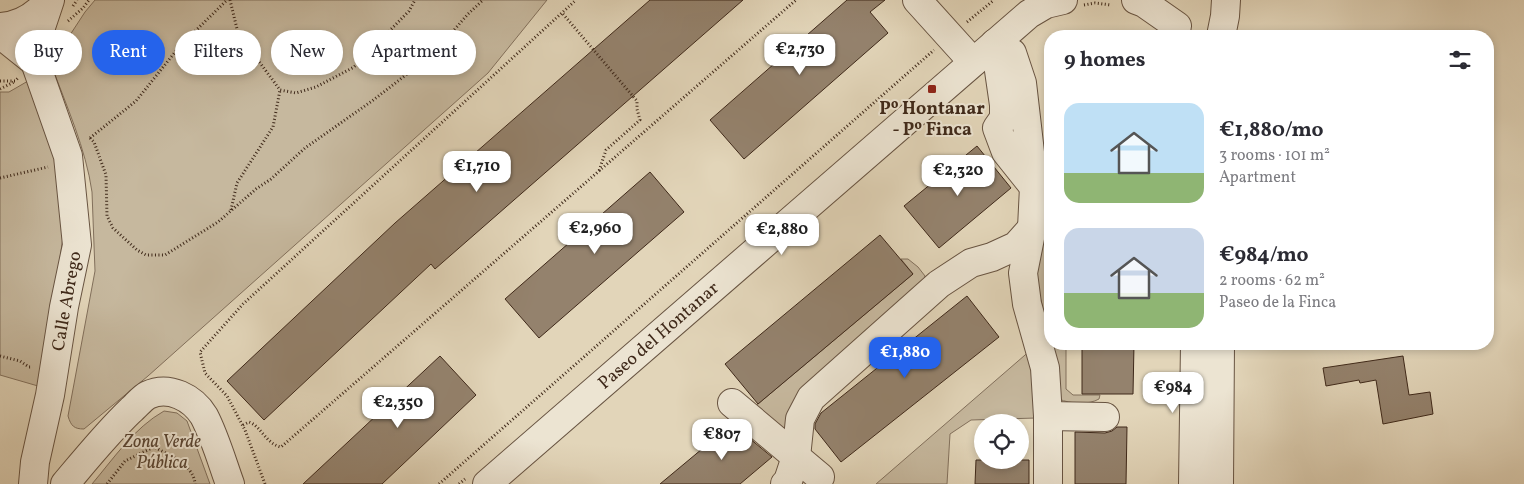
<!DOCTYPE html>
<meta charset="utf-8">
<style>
body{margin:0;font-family:Vollkorn,serif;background:#f2f2f3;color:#2b2b33;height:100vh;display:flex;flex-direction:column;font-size:19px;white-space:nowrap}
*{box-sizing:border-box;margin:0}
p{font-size:16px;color:#7c7c81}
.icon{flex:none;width:28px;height:28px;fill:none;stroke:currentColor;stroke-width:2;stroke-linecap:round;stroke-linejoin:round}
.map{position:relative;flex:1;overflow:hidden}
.details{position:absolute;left:1044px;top:30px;width:450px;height:320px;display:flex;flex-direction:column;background:#fff;border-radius:20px;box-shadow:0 2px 8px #0003}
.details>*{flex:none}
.top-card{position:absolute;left:15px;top:30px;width:475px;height:45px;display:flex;gap:10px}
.controls{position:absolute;left:974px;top:414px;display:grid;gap:10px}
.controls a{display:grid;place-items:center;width:55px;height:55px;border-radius:50%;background:#fff;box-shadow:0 2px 8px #0003;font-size:25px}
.price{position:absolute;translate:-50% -42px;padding:0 11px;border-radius:10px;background:#fff;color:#222;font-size:16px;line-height:32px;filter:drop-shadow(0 1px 2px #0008)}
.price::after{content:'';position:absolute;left:50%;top:30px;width:15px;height:11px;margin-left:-8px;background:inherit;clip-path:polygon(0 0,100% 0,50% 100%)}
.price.selected{background:#2563eb;color:#fff}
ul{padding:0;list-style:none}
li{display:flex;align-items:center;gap:15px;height:125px;padding:0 20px}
li span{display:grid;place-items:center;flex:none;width:140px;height:100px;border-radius:15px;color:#555}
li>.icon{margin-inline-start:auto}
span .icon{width:60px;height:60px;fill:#fffc;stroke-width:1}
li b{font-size:21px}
h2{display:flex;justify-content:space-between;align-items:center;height:60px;padding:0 20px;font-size:21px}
.pill{padding:0 18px;border-radius:22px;background:#fff;box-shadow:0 2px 8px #0003;font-size:18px;line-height:45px}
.pill.selected{background:#2563eb;color:#fff}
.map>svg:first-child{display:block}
</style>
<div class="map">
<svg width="1524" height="484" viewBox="0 0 1524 484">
<rect width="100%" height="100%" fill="#e2d5b9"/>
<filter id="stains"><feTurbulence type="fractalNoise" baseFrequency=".004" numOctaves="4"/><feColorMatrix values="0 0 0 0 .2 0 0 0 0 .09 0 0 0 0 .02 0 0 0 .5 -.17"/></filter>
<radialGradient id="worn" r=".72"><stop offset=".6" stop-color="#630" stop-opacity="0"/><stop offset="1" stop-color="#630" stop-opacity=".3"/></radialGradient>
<!-- green -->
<g fill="#c6b89e" stroke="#82705c">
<path d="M95 0H547L488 73 148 376 84 429C74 429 71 426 68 416L95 271 92 192C86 149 66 105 51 64L85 12Z"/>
<polygon points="28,81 56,157 63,237 49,336 38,386 0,375 0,92 9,92"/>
<path d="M1050 189V344H1066V389L1073 395H1100L1099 399C1089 405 1070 404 1059 399L1041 300 1033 286 1044 200Z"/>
<polygon points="901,259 908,259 918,267 925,276 924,282 849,345 812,383 785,434 752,409 913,274"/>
<polygon points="1032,349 1036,418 971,420 950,434 947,484 876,484"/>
<path d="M164 411 177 413 187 421 210 484H92C114 458 134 428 164 411Z"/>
</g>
<!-- building -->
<g fill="#94826d" stroke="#3f291a">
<polygon points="650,0 743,0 435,269 431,264 264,420 227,381 395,223"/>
<polygon points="847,0 885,0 870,12 888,33 744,159 710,120"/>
<polygon points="977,146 1011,188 939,248 904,206"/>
<polygon points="650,172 684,212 539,338 505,299"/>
<polygon points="880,235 913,274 758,404 725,364"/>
<polygon points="967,296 999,337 841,462 815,429 815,424 821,413"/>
<polygon points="1082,344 1134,344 1133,394 1082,394"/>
<polygon points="440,356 476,395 382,484 303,484"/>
<polygon points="1403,356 1409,395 1430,392 1433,414 1383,424 1376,380 1360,383 1359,380 1326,386 1323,368"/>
<polygon points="732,424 772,457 740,484 660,484"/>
<polygon points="1117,427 1127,427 1126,484 1075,484 1075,432 1105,433 1112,431"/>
<polygon points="976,460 1029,460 1029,484 975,484"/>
</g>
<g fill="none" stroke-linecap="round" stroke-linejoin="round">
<!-- minor casing -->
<g stroke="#685442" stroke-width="30">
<g id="minor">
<polyline points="917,0 973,62"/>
<polyline points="1136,0 1144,3 1177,26"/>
<path d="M0 27C20 26 37 15 49 0"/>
<polyline points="0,34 35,62"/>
<polyline points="1221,36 1225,16 1226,0"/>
<polygon points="995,43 1012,53 1022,83 1034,187 1006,152 997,128 1004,118 1004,105"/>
<polyline points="732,403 820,477"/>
<polyline points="1048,416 1105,417"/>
<polyline points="33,484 35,462 50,395 64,307 77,245 68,156 35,62 39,33 50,0"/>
<path d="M65 484C86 459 107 433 131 410 136 406 142 398 148 395 169 385 193 398 204 416 215 437 222 462 230 484"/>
<polyline points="487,484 1029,14 1046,4 1063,0"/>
<polyline points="785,484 788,481 796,457 800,419 811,398 939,284 971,263 992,257 1016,246 1032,228"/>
<polyline points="1048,484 1048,416 1045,368 1027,304 1023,273 1032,228 1034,187 1050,186"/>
<polyline points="1193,484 1195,344"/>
<polyline points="1219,484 1220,344"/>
</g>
</g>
<!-- path -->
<g stroke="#3f291a" stroke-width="3" stroke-dasharray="1 2.5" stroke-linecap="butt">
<polyline points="230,0 238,33 280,90 296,93 316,87 354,67 409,11 415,0"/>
<polyline points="1084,5 1095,3 1111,5"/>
<polyline points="73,6 77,0"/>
<polyline points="563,14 637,101 637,109 640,120 606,150 599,171"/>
<polyline points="68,21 83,8 89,0"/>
<polyline points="967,22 994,0"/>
<polyline points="0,81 15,81 18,78"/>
<polyline points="0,89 14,82"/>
<polyline points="90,138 94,142 106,175 107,216 113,228 137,250 146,255 165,255 218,222 256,189 271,179 305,148 372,101 424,61 441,45 468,14 483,0"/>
<polyline points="90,138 136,101 180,46 227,0"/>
<polyline points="0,178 48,167"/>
<polyline points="231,210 237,183 273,127 280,90"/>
<polyline points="0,356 20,361 29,367 31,367"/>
<path d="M243 425 249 422C261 426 266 444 281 447L796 0"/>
<path d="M107 484 125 461 154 447C169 455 194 465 195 484"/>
<polyline points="265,484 245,430 227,396 205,373 200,352 243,304 576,0"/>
<polyline points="439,484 934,50"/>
<polyline points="459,484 465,479"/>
</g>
<!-- minor -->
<use href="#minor" stroke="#ece4d2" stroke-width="28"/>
</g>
<!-- markers -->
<rect fill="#8f2418" stroke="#ece4d2" stroke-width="2" x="927" y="84" width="10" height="10" rx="2.5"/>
<g text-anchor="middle" stroke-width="4" stroke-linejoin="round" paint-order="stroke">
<!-- poi labels -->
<g font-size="18" font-weight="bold" fill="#3f291a" stroke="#ece4d2">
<text x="932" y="114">Pº Hontanar<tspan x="932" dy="21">- Pº Finca</tspan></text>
</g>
<!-- street labels -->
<g font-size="18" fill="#3f291a" stroke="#ece4d2">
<text transform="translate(66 301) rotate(-80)" y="6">Calle Abrego</text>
<text transform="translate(658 335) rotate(-41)" y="6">Paseo del Hontanar</text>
</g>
<!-- park labels -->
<g font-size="18" font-style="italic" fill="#5a4634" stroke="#ece4d2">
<text x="162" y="447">Zona Verde<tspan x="162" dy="21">Pública</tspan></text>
</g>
</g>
<rect width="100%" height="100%" filter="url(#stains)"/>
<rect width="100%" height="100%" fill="url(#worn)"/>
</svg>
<div class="controls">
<a><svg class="icon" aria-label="locate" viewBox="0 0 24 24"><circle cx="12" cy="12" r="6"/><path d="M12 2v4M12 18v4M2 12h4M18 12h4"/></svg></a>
</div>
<b class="price" style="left:800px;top:76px">€2,730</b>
<b class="price" style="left:477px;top:193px">€1,710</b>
<b class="price" style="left:958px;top:197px">€2,320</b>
<b class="price" style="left:595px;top:255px">€2,960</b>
<b class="price" style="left:782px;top:256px">€2,880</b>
<b class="price selected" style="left:905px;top:379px">€1,880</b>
<b class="price" style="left:1173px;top:414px">€984</b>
<b class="price" style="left:398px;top:429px">€2,350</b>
<b class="price" style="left:722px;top:461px">€807</b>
<div class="top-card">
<a class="pill">Buy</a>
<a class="pill selected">Rent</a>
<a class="pill">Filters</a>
<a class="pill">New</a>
<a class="pill">Apartment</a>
</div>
<section class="details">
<h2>9 homes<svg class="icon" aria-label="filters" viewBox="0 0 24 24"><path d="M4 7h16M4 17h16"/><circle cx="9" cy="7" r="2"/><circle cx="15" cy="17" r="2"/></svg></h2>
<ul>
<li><span style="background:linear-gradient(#bfe0f5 70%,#8fb573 0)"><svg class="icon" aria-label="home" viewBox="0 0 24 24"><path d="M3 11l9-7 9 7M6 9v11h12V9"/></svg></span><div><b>€1,880/mo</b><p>3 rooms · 101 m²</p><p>Apartment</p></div></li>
<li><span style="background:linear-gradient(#c9d6e8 65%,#8fb573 0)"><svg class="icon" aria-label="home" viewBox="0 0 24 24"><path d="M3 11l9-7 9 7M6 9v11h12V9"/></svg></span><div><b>€984/mo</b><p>2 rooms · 62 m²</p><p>Paseo de la Finca</p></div></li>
</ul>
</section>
</div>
